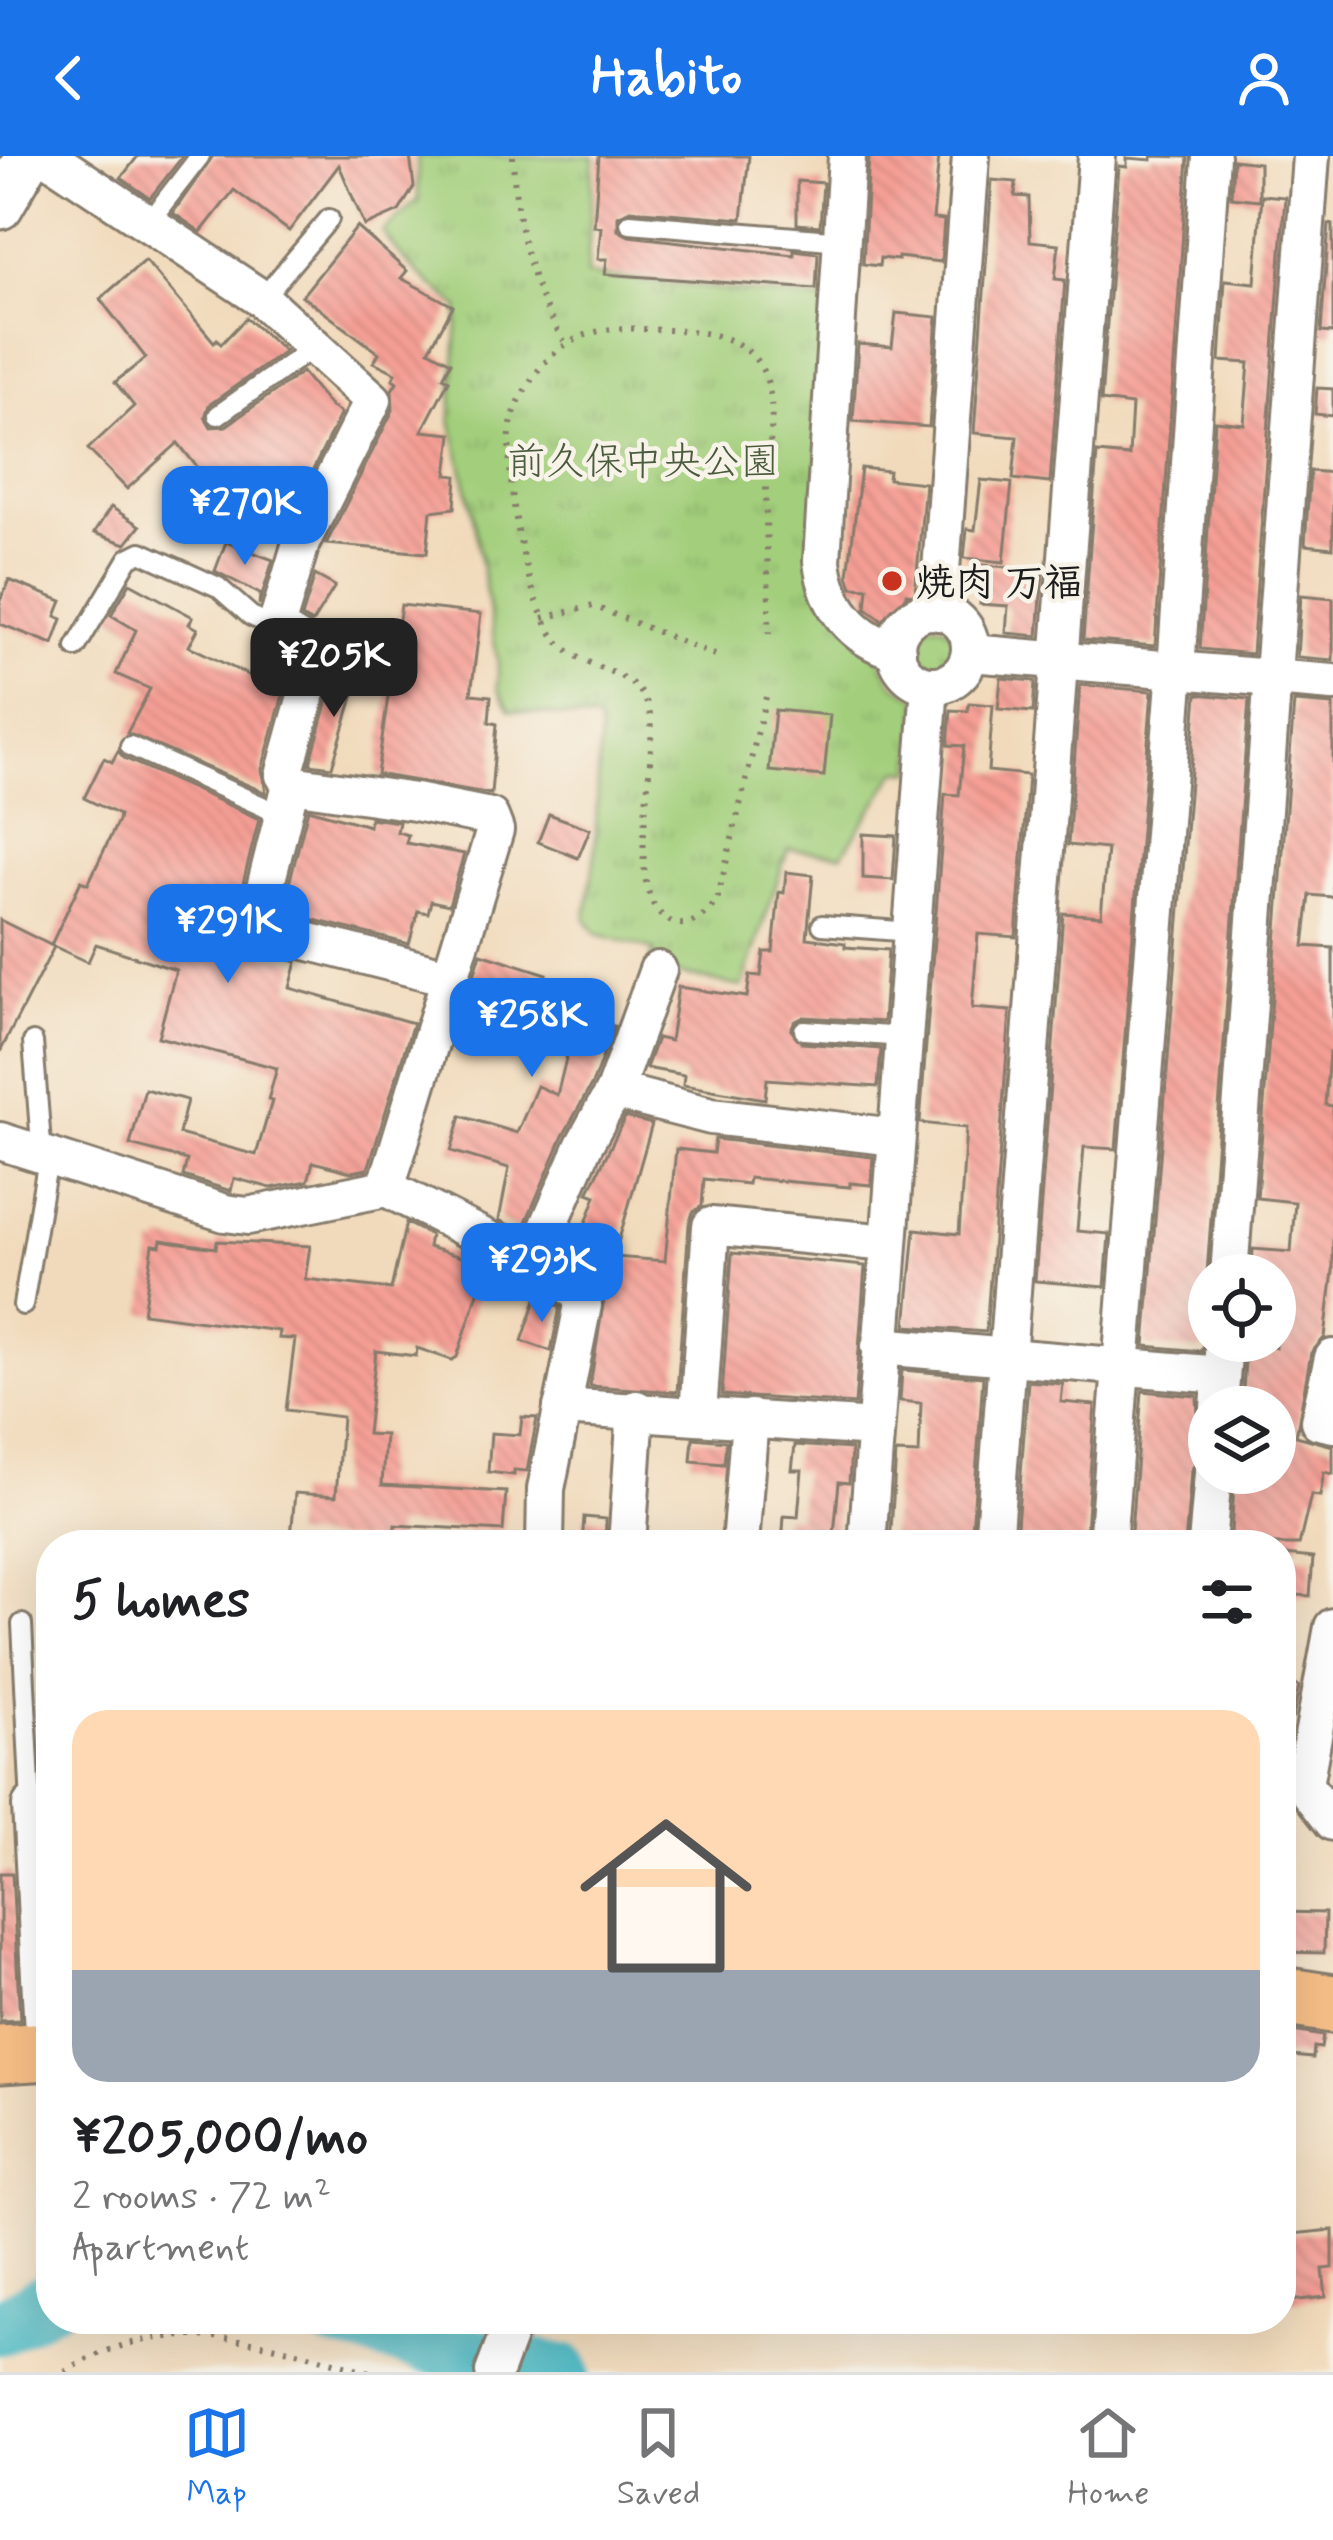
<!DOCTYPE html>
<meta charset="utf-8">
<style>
body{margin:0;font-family:Mynerve,"Klee One",sans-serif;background:#f2f2f2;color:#202124;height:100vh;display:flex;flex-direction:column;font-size:45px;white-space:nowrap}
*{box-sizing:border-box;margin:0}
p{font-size:39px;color:#757577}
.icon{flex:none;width:66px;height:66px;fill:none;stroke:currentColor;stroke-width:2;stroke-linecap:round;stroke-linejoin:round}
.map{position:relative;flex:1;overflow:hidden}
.details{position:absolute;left:36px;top:1374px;width:1260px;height:804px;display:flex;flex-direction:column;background:#fff;border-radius:48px;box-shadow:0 12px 48px #0002}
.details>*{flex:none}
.controls{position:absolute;left:1188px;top:1098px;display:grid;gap:24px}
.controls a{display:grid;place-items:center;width:108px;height:108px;border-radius:50%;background:#fff;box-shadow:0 12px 48px #0002;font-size:60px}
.price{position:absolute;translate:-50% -102px;padding:0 27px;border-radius:24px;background:#1a73e8;color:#fff;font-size:39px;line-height:78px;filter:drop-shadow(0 3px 6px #0008)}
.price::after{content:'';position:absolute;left:50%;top:72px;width:36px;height:27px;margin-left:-18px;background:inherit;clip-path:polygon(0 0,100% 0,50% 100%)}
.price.active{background:#222;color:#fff}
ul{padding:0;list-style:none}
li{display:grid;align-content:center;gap:24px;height:636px;padding:0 36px}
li+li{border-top:3px solid #e0e0e0}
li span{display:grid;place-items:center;height:372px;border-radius:36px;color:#555}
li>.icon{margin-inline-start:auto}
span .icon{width:216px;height:216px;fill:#fffc;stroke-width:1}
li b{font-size:51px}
h2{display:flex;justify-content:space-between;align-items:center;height:144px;padding:0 36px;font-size:51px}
header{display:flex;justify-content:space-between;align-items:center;height:156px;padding:0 36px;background:#1a73e8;color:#fff;font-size:54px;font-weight:700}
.tabs{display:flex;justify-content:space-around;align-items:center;height:168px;border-top:3px solid #e0e0e0;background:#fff;font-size:33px;color:#757577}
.tabs a{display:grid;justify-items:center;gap:6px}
.tabs .active{color:#1a73e8}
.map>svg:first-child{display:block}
</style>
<header><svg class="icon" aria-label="back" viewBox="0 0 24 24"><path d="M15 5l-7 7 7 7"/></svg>Habito<svg class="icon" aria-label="person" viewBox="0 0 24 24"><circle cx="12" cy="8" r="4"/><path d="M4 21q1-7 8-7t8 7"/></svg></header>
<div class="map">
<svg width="1333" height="2216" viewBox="0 0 1333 2216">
<defs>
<pattern id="grass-tufts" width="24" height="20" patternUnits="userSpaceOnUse" patternTransform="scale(3)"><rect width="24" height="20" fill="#a3cf7c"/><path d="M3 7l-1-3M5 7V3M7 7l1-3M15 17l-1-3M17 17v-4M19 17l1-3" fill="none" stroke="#8cb16b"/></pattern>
<pattern id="building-back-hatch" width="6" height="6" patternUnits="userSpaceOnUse" patternTransform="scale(3)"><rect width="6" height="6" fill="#f59f95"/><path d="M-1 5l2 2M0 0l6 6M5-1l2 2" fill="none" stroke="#d18880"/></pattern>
</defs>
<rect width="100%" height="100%" fill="#f7f3e8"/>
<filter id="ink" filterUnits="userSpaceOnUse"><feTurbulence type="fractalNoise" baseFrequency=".00833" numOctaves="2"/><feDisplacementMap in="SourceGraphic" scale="24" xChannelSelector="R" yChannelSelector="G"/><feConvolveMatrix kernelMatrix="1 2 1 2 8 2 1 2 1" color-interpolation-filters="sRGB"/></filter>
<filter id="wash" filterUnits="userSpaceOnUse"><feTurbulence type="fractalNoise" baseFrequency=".004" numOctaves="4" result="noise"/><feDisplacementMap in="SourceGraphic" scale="48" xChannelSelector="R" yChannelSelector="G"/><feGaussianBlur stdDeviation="2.7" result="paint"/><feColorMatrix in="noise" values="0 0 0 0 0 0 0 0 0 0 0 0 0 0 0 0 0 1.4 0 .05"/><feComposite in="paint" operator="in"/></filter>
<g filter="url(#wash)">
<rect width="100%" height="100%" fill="#f1dabb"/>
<!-- grass -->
<g fill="url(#grass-tufts)" stroke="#60764c" stroke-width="3">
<path d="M417 0H594L587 119 828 145 813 422 880 504 893 528 919 543 913 615H897L842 699 788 693 742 831 648 812 654 794 597 778 586 763 595 697 600 578 598 565 510 554 498 533V507L472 354 451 263 459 151C429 126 405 110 383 76L418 43Z"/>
<circle cx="934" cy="491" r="23"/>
</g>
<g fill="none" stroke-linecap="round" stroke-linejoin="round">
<!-- river -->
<g stroke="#4ab8c3" stroke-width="57">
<polyline points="332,2163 443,2193 562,2216"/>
<polyline points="0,2171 51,2143"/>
</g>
</g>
<g id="blocks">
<!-- building -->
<g fill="url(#building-back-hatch)">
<polygon points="138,0 183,0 150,42 121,22"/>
<polygon points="213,0 410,0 414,31 399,55 365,70 339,9 289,75 234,34 201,76 173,57"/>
<polygon points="599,0 749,0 742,63 630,54 618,60 618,74 629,80 794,99 794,94 818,97 816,133 605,118 607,103 598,103 601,71 594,70"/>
<polygon points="869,0 939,0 933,63 944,64 941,106 898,101 898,104 880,102 879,110 863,108"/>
<polygon points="1152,0 1188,1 1155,490 1083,484 1097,297 1129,300 1132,249 1101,245 1119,10 1127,11 1127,2 1152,4"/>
<polygon points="1233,4 1259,7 1259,44 1231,41"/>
<polygon points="992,24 1016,26 1015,40 1029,41 1030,85 1059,88 1055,123 1065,124 1050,327 1013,323 1017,281 974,277"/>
<polygon points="797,25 823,27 820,70 797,68"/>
<polygon points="1262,39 1285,41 1252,498 1200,493 1215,265 1244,268 1249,207 1220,205 1225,124 1255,127"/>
<polygon points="1329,68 1333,69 1333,177 1321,176"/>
<polygon points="357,71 407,115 401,122 453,150 429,194 451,206 443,221 449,224 422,275 452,278 447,319 457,320 455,352 431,355 427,397 326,388 393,254 392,234 397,226 393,223 396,217 374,206 379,197 302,140"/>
<polygon points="145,104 214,186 217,183 221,188 246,162 285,195 209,249 205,261 211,271 226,270 302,216 330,250 341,257 279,383 265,382 216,320 209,326 178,287 127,333 88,293 134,250 115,226 146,202 100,143"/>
<polygon points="896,157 937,161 929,271 853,265 858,188 892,191"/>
<polygon points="1317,232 1333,233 1333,260 1315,258"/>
<polygon points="861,312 889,315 888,323 925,327 915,439 906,438 904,454 885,466 866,452 868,432 852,431 848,419"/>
<polygon points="1310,315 1333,317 1333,392 1305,389"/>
<polygon points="981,324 1012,327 1004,406 964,402 967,373 975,374"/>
<polygon points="111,351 140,370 126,388 94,377"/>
<polygon points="226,386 273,404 259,449 260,438 215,415"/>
<polygon points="984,409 1043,414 1038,480 1006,477 1008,450 980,448"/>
<polygon points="315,419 335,430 312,467 302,461"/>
<polygon points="9,424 62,445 56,460 62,463 53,488 0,468 0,446"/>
<polygon points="130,427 193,461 189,468 198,473 189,490 252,521 267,492 292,507 262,613 266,637 127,577 150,533 116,518 136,474 111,459"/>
<polygon points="1301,439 1333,442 1333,504 1297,501"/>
<polygon points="401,449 481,458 471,538 491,540 489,566 497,568 491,638 377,618"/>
<polygon points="335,519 359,521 332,611 310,608"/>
<polygon points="1001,522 1035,525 1033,556 998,553"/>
<polygon points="1080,529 1152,535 1116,993 1084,991 1077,1075 1109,1078 1105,1131 1035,1125 1063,757 1101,760 1107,693 1068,689"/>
<polygon points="1197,538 1249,543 1207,1117 1209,1169 1201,1195 1145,1190"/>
<polygon points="1294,546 1333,549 1333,741 1310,739 1304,790 1333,792 1333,896 1329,896 1325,949 1333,950 1333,1115 1325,1181 1311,1197 1296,1280 1333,1290 1333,1318 1324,1316 1320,1340 1311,1339 1299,1389 1230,1389 1235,1317 1275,1317 1275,1251 1242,1251 1246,1188 1275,1191 1275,1119 1252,1119 1253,1093 1291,1096 1295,1046 1257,1042"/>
<polygon points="969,547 993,549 988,615 1028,619 1016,781 978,778 972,852 1010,855 986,1176 906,1170 915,1073 959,1078 966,972 920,967 945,638 959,639 964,590 948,589 951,554 968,555"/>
<polygon points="775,554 830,559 824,620 769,615"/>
<polygon points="118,595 124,602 259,663 233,767 234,779 240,789 297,806 290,832 413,867 368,1013 351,1016 313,1006 308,1025 271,1032 234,1022 231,1035 183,1020 187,1004 130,989 145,933 187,944 179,978 256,999 272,945 268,944 277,912 158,881 176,814 96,788 88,806 51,789 81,725 88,728 118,665 119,659 84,642 104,602 112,606"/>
<polygon points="308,653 369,670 370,662 399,666 397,676 408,679 406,687 464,698 449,749 431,745 428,757 418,755 409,788 282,756"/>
<polygon points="549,658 590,673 578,702 538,686"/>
<polygon points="863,678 896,680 893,724 863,722"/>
<polygon points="786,716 813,719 807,782 845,787 845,791 888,794 883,866 804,861 794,866 791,874 802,887 881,893 878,931 767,923 765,943 683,929 684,919 646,912 657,882 670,885 678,831 747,841 750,819 761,820 764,796 773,796 779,736 784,737"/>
<polygon points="0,764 54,791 0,896"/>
<polygon points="481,797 547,818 545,824 572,832 570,841 576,843 571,859 614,870 593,926 563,980 522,1075 499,1064 509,1012 451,995 461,960 517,977 537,930 557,939 571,883 465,849"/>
<polygon points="625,961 652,968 614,1101 665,1105 676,993 713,997 715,983 873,1001 871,1029 850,1027 850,1031 749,1022 748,1028 704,1023 702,1050 693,1056 689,1068 677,1236 590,1230 604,1142 592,1118 572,1105 596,1040 588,1037"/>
<polygon points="406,1067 430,1079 428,1091 487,1109 457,1201 452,1204 417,1192 416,1200 376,1195 367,1278 385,1279 382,1329 506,1336 503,1375 395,1369 394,1388 291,1380 295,1337 336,1340 342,1261 286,1254 295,1183 278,1182 279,1175 143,1157 153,1089 160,1090 161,1084 216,1092 217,1085 310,1090 305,1123 391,1133"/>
<polygon points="732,1097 865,1110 855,1248 722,1239"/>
<polygon points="537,1141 560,1151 551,1195 522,1185"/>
<polygon points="902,1214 983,1221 971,1389 890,1389 896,1297 919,1298 921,1247 900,1245"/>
<polygon points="1028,1225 1063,1228 1061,1246 1095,1249 1085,1389 1016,1383"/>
<polygon points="1142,1235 1197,1240 1198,1260 1203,1266 1200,1299 1191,1315 1185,1389 1130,1389"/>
<polygon points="522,1261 537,1262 527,1315 514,1314 514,1319 488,1316 491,1277 520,1279"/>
<polygon points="693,1282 726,1285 724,1308 691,1305"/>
<polygon points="795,1289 851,1293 849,1327 839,1326 833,1389 782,1389 784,1360 798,1361 802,1314 792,1314"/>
<polygon points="584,1361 606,1363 605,1389 582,1389"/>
<polygon points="1285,1399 1313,1402 1310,1440 1282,1438"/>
<polygon points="1281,1527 1299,1530 1293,1562 1281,1561"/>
<polygon points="0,1717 12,1717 20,1864 0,1865"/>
<polygon points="1281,1756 1325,1757 1324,1797 1281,1796"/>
<polygon points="1281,1873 1323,1880 1321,1892 1314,1891 1313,1902 1281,1899"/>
<polygon points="1333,2074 1333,2112 1323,2113 1326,2141 1281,2146 1281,2079"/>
</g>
</g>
</g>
<g filter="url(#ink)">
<use href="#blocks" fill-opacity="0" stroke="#867b6c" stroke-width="3"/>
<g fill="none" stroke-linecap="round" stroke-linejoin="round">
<!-- service casing -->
<g stroke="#867b6c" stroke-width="24">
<g id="service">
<polyline points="148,67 200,0"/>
<polyline points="630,67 842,85"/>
<polyline points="262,143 329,63"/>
<polyline points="218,259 315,190"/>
<polyline points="76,491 129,402 141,396 218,431 251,460 276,471"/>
<polyline points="130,590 282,659"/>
<polyline points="822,769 911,776"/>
<polyline points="804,874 904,881"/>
<polyline points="33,886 42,1001"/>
<polyline points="23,1149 48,1003"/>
<polyline points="22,1468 31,1650"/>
</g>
</g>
<!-- minor casing -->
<g stroke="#867b6c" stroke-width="42">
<g id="minor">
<polyline points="47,0 262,143 373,244 301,387 276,471 318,497 284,619 291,628 255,772 452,822"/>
<path d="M847 0 822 405C827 450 853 483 897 495"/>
<circle cx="933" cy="492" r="37"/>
<polyline points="938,456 971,0"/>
<polyline points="970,497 1333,527"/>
<polyline points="291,628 415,646 490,661 495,674 386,1032"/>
<polyline points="614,935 711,960 896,981"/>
<polyline points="0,985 225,1057 248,1060 386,1032 533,1106 578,1136 583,1149 546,1333 545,1389"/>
<polyline points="533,1106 584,989 614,935 658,814"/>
<polyline points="1229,1119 1311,0"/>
<polyline points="880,1190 1221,1219"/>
<polyline points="1333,1202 1319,1265 1333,1268"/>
<polyline points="562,1251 875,1272"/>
<polyline points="1219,1251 1224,1185"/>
<polyline points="698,1258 711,1070 888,1087"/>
<polyline points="627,1389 636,1253"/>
<polyline points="740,1389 750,1262"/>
<polyline points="867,1389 930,529"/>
<polyline points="993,1389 1097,0"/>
<polyline points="1107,1389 1176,513 1211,0"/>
<polyline points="1207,1389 1213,1317"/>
<polyline points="1281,1612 1304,1629 1333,1666"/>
<polyline points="1304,1629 1333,1471"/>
<polyline points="31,1650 44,1895"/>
<polyline points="494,2216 514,2163"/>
</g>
</g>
<!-- tertiary casing -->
<g stroke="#867b6c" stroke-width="51">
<polyline id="tertiary" points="0,50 29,0"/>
</g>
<!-- primary casing -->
<g stroke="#867b6c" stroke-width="63">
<g id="primary">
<polyline points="1281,1840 1333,1848"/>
<polyline points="0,1898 51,1895"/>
</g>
</g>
<!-- path -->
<g stroke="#867b6c" stroke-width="6" stroke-dasharray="3 9" stroke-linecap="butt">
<path d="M513 0C515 64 529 131 564 185"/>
<polyline points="543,462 593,450 720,501"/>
<path d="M766 541 717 745C706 758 690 774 672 766 618 742 659 610 650 559 642 509 587 520 556 483 526 448 501 310 512 264 516 250 524 234 532 223 558 184 594 169 641 173 677 175 725 171 753 200 761 209 767 221 769 233 776 264 767 300 766 332 765 381 770 430 769 478"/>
<path d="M65 2216C165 2153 264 2186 369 2216"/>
</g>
<!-- service -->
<use href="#service" stroke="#fff" stroke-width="18"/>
<!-- minor -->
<use href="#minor" stroke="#fff" stroke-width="36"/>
<!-- tertiary -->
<use href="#tertiary" stroke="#fff" stroke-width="45"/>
<!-- primary -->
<use href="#primary" stroke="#f6be87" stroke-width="57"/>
</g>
</g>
<!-- markers -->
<circle fill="#c8321e" stroke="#f7f3e8" stroke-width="4.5" cx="892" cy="425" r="12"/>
<g text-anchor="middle" stroke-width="9" stroke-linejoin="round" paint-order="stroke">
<!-- park labels -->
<g font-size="39" fill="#4b5b3e" stroke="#f7f3e8">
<text x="643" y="318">前久保中央公園</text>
</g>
<!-- poi labels -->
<g font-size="39" font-weight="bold" fill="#1c1c1c" stroke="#f7f3e8" text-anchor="start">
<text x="916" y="439">焼肉 万福</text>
</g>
</g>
</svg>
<div class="controls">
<a><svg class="icon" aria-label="locate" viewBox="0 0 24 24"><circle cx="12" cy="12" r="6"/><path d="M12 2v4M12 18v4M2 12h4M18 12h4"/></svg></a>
<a><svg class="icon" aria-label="layers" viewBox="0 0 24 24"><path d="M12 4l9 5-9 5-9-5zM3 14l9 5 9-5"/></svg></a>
</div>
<b class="price" style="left:245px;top:412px">¥270K</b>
<b class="price active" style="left:334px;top:564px">¥205K</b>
<b class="price" style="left:228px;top:830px">¥291K</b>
<b class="price" style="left:532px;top:924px">¥258K</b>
<b class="price" style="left:542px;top:1169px">¥293K</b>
<section class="details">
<h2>5 homes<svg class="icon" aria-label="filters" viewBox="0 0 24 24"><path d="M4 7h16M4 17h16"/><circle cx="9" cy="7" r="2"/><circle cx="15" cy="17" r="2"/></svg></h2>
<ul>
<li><span style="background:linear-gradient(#ffd9b3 70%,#9aa5b1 0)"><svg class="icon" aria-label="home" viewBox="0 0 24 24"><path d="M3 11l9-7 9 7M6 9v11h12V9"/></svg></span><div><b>¥205,000/mo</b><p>2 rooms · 72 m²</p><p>Apartment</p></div></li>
</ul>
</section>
</div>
<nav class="tabs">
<a class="active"><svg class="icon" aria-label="map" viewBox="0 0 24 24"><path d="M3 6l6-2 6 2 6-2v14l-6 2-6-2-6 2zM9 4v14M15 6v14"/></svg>Map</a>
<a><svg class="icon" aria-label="saved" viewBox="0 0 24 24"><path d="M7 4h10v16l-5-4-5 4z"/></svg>Saved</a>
<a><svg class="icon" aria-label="home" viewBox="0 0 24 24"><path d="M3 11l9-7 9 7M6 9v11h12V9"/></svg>Home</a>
</nav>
